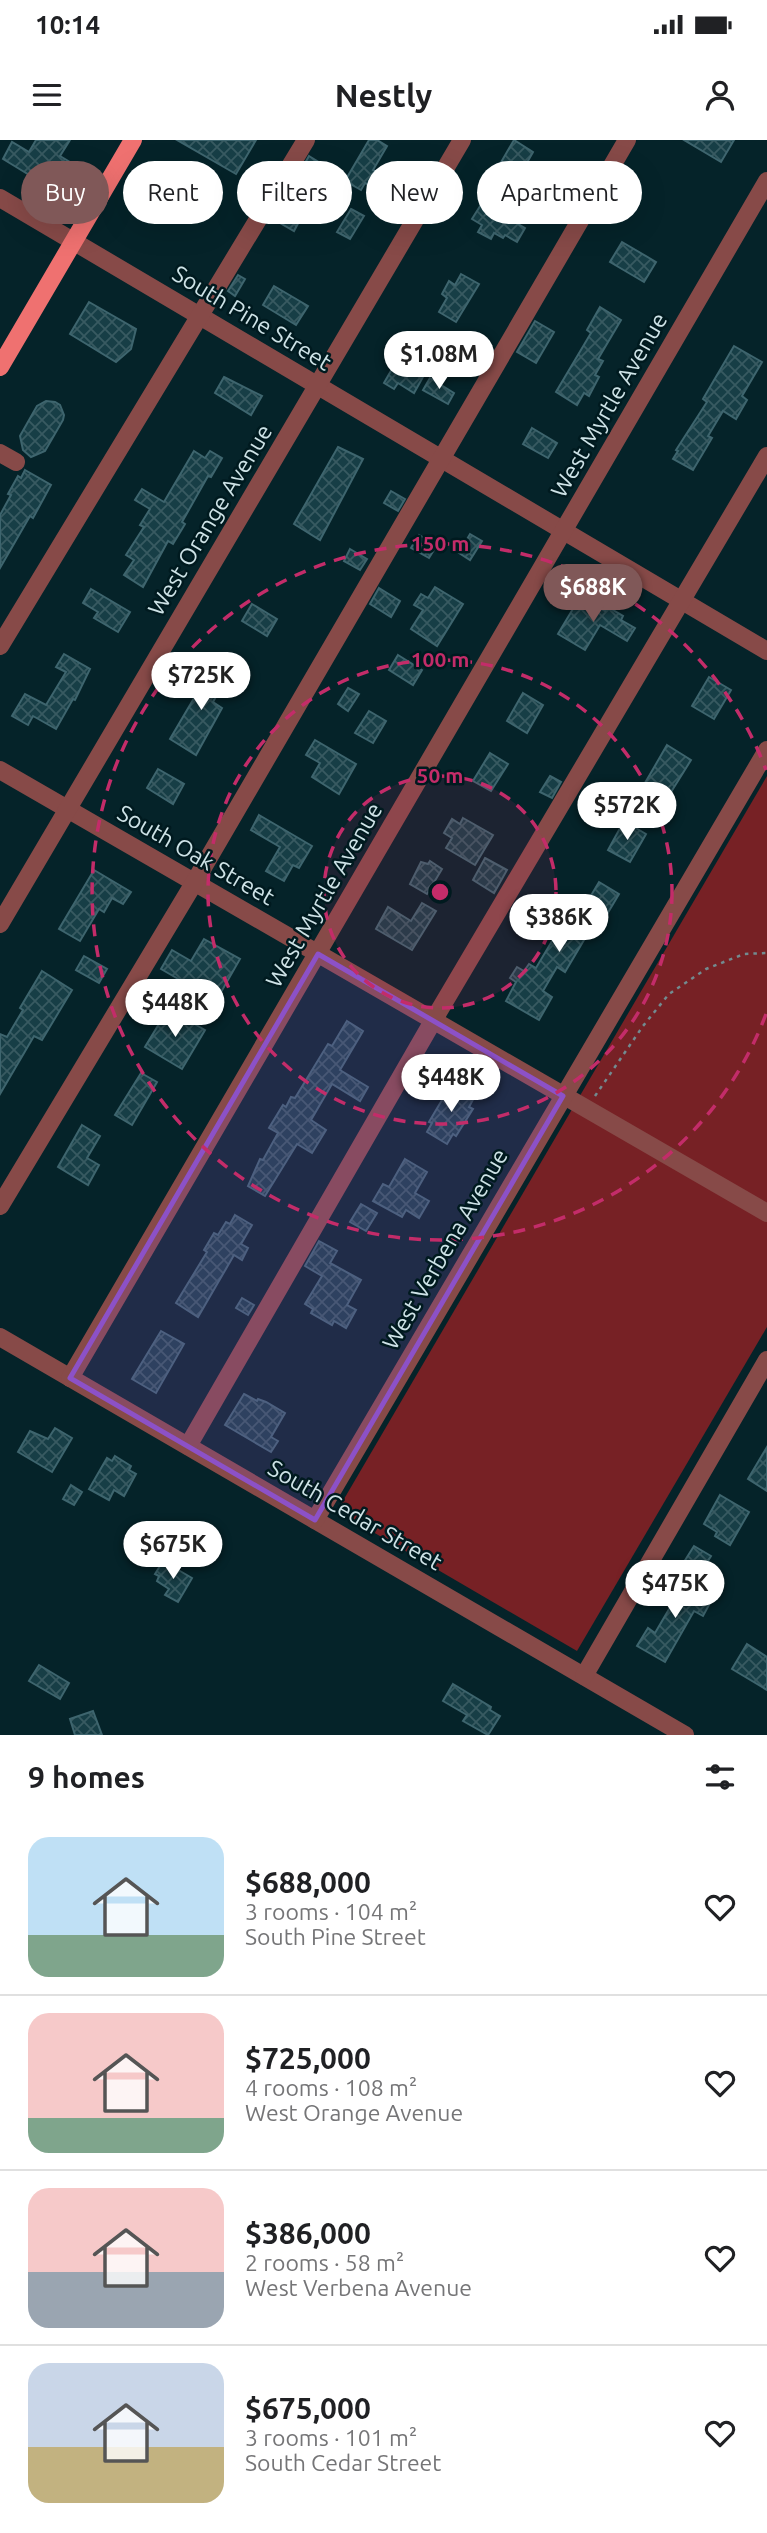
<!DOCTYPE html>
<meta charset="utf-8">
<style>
body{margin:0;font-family:Ubuntu,sans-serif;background:#f6f6f6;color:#202124;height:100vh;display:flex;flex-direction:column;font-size:26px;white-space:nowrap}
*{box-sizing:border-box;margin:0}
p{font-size:23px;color:#757577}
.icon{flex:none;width:38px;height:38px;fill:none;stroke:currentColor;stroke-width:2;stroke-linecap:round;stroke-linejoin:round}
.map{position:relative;height:1595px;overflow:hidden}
.panel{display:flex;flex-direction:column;background:#fff;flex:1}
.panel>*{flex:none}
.banner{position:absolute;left:21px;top:21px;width:726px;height:63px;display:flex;gap:14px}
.price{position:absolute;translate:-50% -60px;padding:0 16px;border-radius:24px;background:#fff;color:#222;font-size:23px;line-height:46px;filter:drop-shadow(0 2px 4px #0008)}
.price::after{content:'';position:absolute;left:50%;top:42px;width:21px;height:16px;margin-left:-10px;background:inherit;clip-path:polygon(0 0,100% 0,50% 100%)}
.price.selected{background:#805858;color:#fff}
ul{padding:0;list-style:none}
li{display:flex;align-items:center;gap:21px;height:175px;padding:0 28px}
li+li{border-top:2px solid #e0e0e0}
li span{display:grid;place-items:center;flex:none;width:196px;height:140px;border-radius:21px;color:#555}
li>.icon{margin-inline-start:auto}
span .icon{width:84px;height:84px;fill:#fffc;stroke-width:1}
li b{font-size:30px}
h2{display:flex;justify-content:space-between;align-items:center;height:84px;padding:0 28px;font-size:30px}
.chip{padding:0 24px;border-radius:32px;background:#fff;box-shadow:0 7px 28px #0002;font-size:24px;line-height:63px}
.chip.selected{background:#805858;color:#fff}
.status{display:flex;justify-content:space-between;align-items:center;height:49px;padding:0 35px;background:#fff;direction:ltr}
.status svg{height:19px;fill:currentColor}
header{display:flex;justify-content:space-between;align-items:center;height:91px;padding:0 28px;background:#fff;font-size:32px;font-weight:700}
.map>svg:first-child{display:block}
</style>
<div class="status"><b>10:14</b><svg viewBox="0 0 49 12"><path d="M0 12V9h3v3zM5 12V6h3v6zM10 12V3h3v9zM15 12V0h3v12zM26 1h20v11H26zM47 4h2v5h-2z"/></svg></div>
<header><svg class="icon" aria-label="menu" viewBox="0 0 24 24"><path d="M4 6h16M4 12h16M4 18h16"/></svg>Nestly<svg class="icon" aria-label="person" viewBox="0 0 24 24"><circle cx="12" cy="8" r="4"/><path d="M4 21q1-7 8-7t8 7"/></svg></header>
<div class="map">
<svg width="767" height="1595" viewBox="0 0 767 1595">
<defs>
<pattern id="building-cross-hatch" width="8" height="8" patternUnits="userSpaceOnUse" patternTransform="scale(1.75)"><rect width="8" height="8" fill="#173e46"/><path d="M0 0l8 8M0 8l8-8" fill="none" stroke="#385a61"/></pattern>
</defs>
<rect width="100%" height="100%" fill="#052329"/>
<!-- green -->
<polygon fill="#772125" points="767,636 767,1187 577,1511 337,1371"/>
<!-- building -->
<g fill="url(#building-cross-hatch)" stroke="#3e656e" stroke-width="2">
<polygon points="36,0 70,0 60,16 80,28 64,56 3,19 12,2 29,12"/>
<polygon points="177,0 256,0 236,34"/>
<polygon points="369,0 377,0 387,6 373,30 377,32 370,46 365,43 361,50 345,41"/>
<polygon points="514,0 533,12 520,35 500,24"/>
<polygon points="684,0 734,0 721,22"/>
<polygon points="309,16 322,24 313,39 300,32"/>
<polygon points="572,31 590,41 581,57 563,46"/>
<polygon points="283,62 303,74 294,91 273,79"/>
<polygon points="482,63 525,88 517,102 505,95 503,98 494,93 491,99 478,92 482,85 472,79"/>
<polygon points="351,69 364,76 350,99 337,92"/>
<polygon points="622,102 656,122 644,142 610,122"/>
<polygon points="461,134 479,144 456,182 439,172 447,158 442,154 449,141 455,145"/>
<polygon points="238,135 245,139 235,156 228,151"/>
<polygon points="274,146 308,166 296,185 263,165"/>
<polygon points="89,162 136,189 131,209 116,222 70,194"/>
<polygon points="600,167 621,180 598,219 603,221 595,235 599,237 589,256 584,253 577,265 556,252 591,193 587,190"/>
<polygon points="535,181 554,192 536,223 517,212"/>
<polygon points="734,206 762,222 742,256 747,260 736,279 723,271 708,296 712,298 693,330 673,319 678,311 676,310 707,262 703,259"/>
<polygon points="396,222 423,237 414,253 398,243 394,249 384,243"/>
<polygon points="224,237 262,256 251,275 215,253"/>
<polygon points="430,238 454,253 448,264 423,250"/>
<polygon points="46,261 55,262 60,265 64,275 63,280 45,311 31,317 23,310 20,296 37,266"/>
<polygon points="532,288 557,303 548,318 523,304"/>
<polygon points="338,307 363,319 320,400 294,384"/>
<polygon points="194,311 205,318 210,311 222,318 211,337 208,336 182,382 185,384 173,404 168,401 143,447 124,435 134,420 126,415 144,387 140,385 150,369 135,360 142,349 164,362"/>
<polygon points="25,330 51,345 33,378 30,376 0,428 0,375 11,355 8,354 18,336 21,338"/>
<polygon points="391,351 405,359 398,371 384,363"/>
<polygon points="470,394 482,401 470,420 459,413"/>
<polygon points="419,395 437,405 429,418 411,408"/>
<polygon points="350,409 367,419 360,430 344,421"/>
<polygon points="435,447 463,464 437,506 411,489 423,470 414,465 421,454 428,458"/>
<polygon points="379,448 400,461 391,477 370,464"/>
<polygon points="91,449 130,472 118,492 94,478 98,472 83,463"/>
<polygon points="580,457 605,471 608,467 623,476 621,480 635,488 627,501 600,485 585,510 558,494"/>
<polygon points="252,464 277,479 267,496 242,481"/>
<polygon points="64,514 90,529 75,560 73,559 56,589 33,576 28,585 12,576 25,554 46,565 66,532 56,527"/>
<polygon points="398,515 422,530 413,545 389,530"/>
<polygon points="216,521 231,530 213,562 222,568 196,615 170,599"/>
<polygon points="709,537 731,550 714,579 692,566"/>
<polygon points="348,548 359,554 348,571 338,564"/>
<polygon points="523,553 543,565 527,593 507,581"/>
<polygon points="369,571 386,581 373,603 355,593"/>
<polygon points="315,600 356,624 339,654 312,637 320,623 306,615"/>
<polygon points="667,605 691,620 668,657 645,643"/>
<polygon points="490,613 508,624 491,651 473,641"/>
<polygon points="158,629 184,644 173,664 147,648"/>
<polygon points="550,636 561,642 552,658 540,652"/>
<polygon points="259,675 312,706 299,728 293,725 284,741 266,731 280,707 251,690"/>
<polygon points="463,678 493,695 475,725 446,708 452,698 444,693 452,679 460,684"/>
<polygon points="624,681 646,694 630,722 608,710"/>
<polygon points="485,718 507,730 494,753 473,740"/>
<polygon points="430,721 442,729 427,754 410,744 421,722 428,724"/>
<polygon points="94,730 131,752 123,764 112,758 104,772 99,769 80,801 59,789"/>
<polygon points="599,742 619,754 606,776 600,773 565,832 557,827 543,851 552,857 539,880 506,861 516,842 510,838 517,827 524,831 529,824 536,828 571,769 580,774"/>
<polygon points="422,763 436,771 412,810 376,789 388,767 411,781"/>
<polygon points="204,799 240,819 216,861 161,829 172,810 191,821"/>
<polygon points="84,816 107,829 99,843 76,830"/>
<polygon points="42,831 72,850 42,900 34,896 0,954 0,894 7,897 23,870 20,868"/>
<polygon points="168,869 205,890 182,929 145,907"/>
<polygon points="347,881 363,891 340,930 368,947 360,961 332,944 311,980 326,990 312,1013 297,1004 265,1056 248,1046 260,1019 263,1020 278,993 269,988 283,965 286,967 291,957 295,958 328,904 332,906"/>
<polygon points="141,933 157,942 132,985 115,975"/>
<polygon points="452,943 475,956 469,967 473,969 456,996 453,994 447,1004 427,992 432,983 429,982"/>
<polygon points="82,985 100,996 87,1018 99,1025 88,1045 58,1027"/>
<polygon points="405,1019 427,1032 415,1053 429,1061 419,1078 406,1070 402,1077 373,1061 383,1044 389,1047"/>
<polygon points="361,1064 377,1073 366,1091 350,1082"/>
<polygon points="235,1075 252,1085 241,1104 248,1108 242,1120 234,1115 198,1177 176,1163 207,1112 204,1110 214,1093 218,1095 226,1082 230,1084"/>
<polygon points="319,1101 337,1111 330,1123 361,1140 347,1165 356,1170 346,1188 334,1181 332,1185 311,1173 313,1169 305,1164 322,1136 305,1126"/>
<polygon points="242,1158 254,1165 248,1175 236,1168"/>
<polygon points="161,1191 184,1204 156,1253 132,1239"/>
<polygon points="244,1254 257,1261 258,1259 266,1262 285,1273 271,1297 278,1301 271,1312 225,1285"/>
<polygon points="55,1288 72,1298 52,1332 18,1312 30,1291 48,1299"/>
<polygon points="767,1307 767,1351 748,1339"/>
<polygon points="115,1316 131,1326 129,1330 136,1334 124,1356 114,1350 109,1360 89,1349 107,1318 112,1321"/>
<polygon points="71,1345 82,1352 74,1365 63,1359"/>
<polygon points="720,1355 749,1372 730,1405 715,1396 717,1392 704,1384"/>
<polygon points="694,1406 711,1416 701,1432 684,1422"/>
<polygon points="163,1421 192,1438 178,1462 165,1455 169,1449 157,1441 159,1436 155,1434"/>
<polygon points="689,1435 708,1446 700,1460 709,1465 703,1476 694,1471 665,1522 637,1506 648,1488 655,1493"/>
<polygon points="747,1504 767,1517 767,1550 732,1529"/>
<polygon points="39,1525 69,1543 60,1559 29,1541"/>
<polygon points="453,1544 491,1567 490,1570 500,1576 488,1595 463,1581 467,1575 443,1561"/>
<polygon points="93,1571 102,1595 75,1595 70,1579"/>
</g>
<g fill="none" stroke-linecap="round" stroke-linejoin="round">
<!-- path -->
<polyline stroke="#728b90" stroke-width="2.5" stroke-dasharray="3.5 5" stroke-linecap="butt" points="595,956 643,886 669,854 706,829 744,814 767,813"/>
<!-- minor -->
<g stroke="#874a48" stroke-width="18">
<polyline points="0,58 767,511"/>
<polyline points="0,313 16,322"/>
<polyline points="0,506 306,0"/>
<polyline points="0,630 767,1073"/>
<polyline points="0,784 462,0"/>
<polyline points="0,1066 194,743 627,0"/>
<polyline points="0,1197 685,1595"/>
<polyline points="70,1238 767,41"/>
<polyline points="188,1306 433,881 767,316"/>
<polyline points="315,1380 767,610"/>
<polyline points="584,1536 767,1220"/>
</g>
<!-- major -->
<polyline stroke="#ef7170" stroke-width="18" points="0,227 133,0"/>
</g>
<!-- marked area -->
<path fill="#8c51c7" fill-opacity="0.2" stroke="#8c51c7" stroke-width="5" stroke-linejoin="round" d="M318 814 563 956 315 1380 70 1238Z"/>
<!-- distance rings -->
<circle cx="440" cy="752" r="116" fill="#c32c69" fill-opacity=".12"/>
<g fill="none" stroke="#c32c69" stroke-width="3.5" stroke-dasharray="12 9">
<circle cx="440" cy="752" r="116"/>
<circle cx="440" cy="752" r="232"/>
<path d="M766 874A348 348 0 1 1 766 630"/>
</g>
<g text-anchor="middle" stroke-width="5" stroke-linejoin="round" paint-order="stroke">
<!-- street labels -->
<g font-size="23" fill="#cee3e7" stroke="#001a1f">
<text transform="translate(252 178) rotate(31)" y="8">South Pine Street</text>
<text transform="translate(609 265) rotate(-60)" y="8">West Myrtle Avenue</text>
<text transform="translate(210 380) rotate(-59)" y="8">West Orange Avenue</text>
<text transform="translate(196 715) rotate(30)" y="8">South Oak Street</text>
<text transform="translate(324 755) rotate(-60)" y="8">West Myrtle Avenue</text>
<text transform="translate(445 1109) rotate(-60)" y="8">West Verbena Avenue</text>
<text transform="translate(355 1375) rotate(30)" y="8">South Cedar Street</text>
</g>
</g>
<circle cx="440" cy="752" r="10" fill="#c32c69" stroke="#001a1f" stroke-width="3.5"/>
<g font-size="21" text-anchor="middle" font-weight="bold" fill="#c32c69" stroke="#001a1f" stroke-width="5" stroke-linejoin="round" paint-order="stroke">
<text x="440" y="411">150 m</text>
<text x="440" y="527">100 m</text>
<text x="440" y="643">50 m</text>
</g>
</svg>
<b class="price" style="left:439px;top:251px">$1.08M</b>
<b class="price selected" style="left:593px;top:484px">$688K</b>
<b class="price" style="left:201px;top:572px">$725K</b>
<b class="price" style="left:627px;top:702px">$572K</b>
<b class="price" style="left:559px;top:814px">$386K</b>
<b class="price" style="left:175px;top:899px">$448K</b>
<b class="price" style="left:451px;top:974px">$448K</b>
<b class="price" style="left:173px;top:1441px">$675K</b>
<b class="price" style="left:675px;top:1480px">$475K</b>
<div class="banner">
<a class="chip selected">Buy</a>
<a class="chip">Rent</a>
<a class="chip">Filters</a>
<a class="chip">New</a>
<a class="chip">Apartment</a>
</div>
</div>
<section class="panel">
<h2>9 homes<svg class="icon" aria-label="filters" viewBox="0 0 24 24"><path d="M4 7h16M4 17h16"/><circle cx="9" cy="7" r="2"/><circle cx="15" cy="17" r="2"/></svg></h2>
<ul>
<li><span style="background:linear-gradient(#bfe0f5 70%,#7fa58c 0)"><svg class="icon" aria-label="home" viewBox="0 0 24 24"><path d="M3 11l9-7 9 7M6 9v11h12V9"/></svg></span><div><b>$688,000</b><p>3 rooms · 104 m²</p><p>South Pine Street</p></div><svg class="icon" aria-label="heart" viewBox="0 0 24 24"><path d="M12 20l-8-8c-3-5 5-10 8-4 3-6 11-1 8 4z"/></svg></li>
<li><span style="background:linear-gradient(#f6c9c9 75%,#7fa58c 0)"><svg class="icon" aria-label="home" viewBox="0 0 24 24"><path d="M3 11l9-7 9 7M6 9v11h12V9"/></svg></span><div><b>$725,000</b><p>4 rooms · 108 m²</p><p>West Orange Avenue</p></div><svg class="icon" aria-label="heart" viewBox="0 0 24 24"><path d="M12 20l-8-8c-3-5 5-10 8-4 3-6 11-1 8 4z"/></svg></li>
<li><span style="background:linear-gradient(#f6c9c9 60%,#9aa5b1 0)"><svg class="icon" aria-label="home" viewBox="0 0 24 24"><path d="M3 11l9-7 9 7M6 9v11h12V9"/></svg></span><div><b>$386,000</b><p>2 rooms · 58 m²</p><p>West Verbena Avenue</p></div><svg class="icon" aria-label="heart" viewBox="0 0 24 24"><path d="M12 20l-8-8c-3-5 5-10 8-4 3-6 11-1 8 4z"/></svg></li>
<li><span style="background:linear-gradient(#c9d6e8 60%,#c2b280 0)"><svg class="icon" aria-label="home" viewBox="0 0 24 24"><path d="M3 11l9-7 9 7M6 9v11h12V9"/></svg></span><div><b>$675,000</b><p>3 rooms · 101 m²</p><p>South Cedar Street</p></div><svg class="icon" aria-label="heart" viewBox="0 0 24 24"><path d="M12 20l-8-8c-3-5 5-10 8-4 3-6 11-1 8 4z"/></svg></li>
</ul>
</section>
